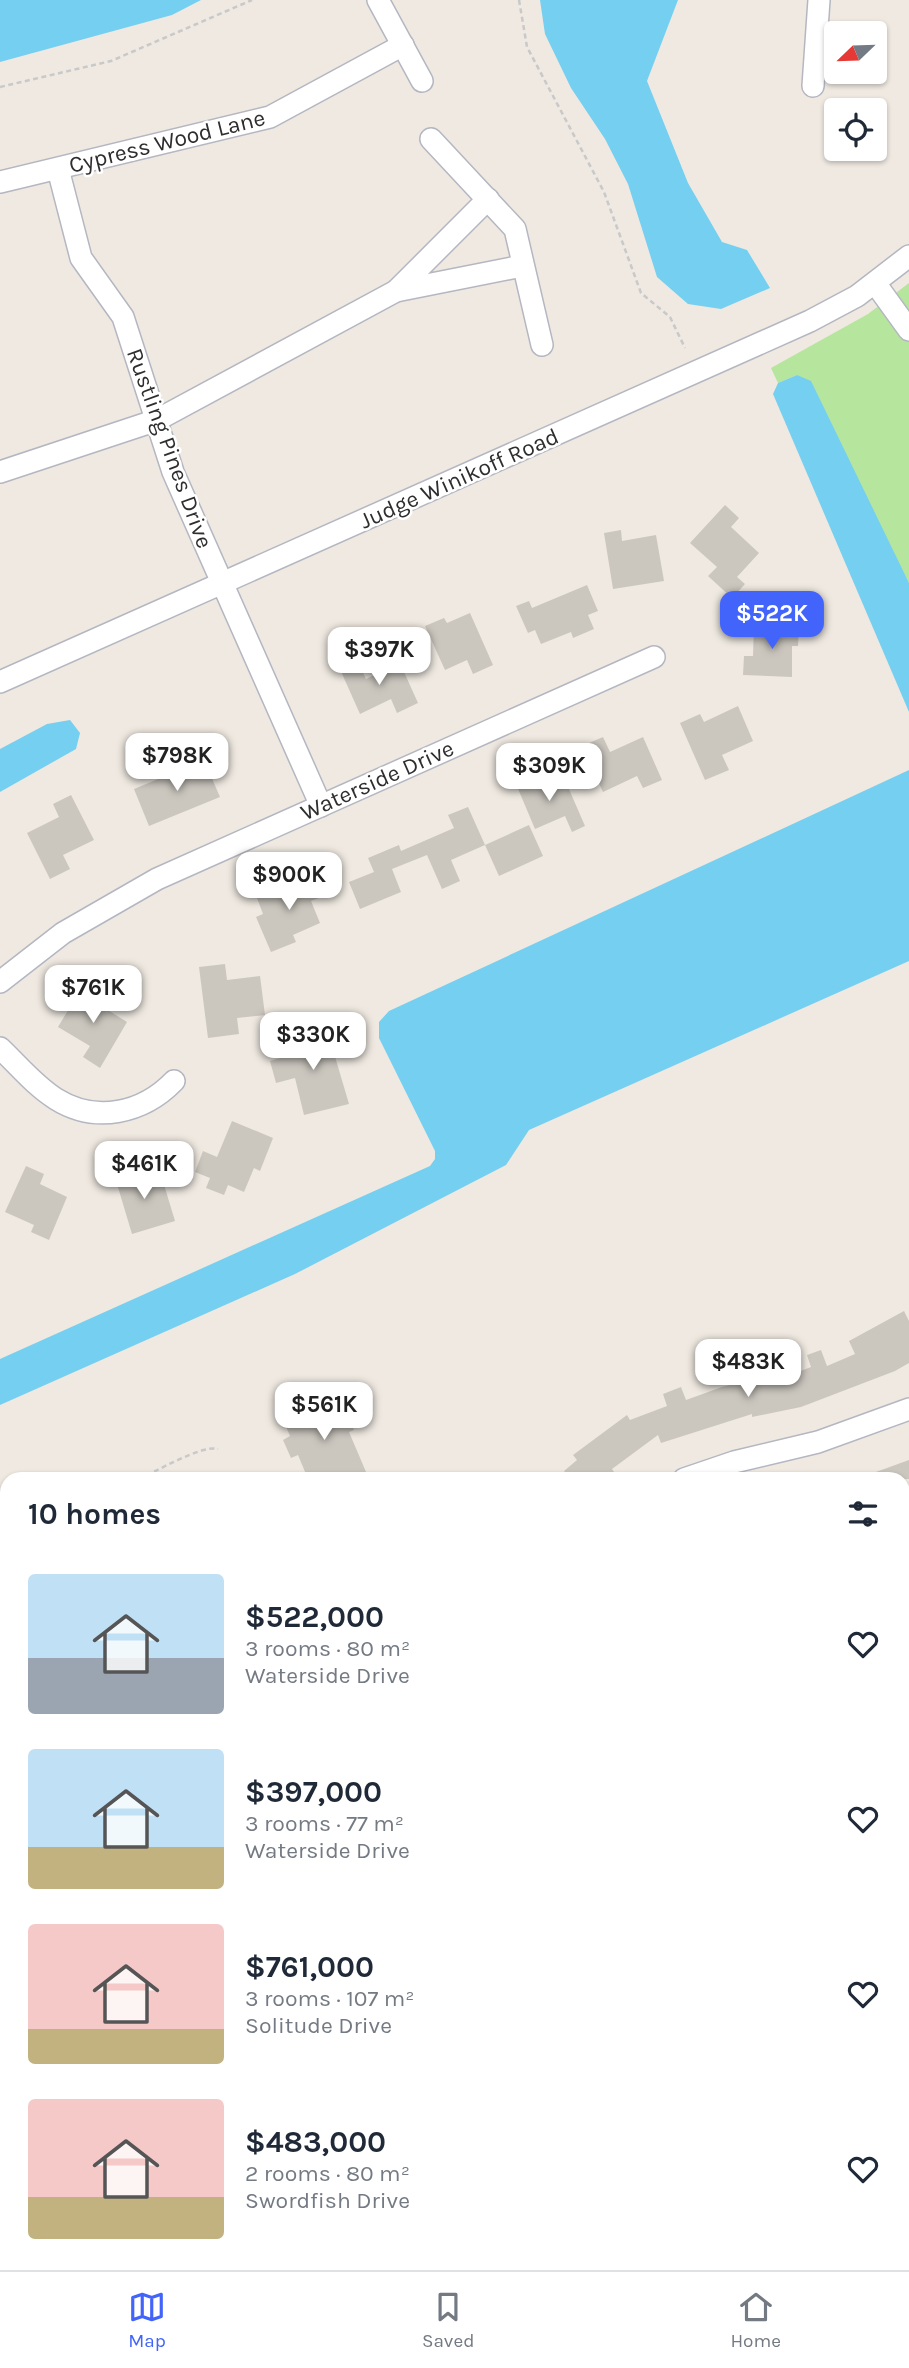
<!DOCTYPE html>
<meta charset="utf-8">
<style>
body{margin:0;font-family:Karla,sans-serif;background:#f6f6f7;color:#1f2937;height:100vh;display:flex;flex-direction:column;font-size:26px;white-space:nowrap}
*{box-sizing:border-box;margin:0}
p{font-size:23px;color:#747a83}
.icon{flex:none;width:38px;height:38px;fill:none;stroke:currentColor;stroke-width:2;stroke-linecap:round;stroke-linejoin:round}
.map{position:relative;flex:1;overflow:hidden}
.drawer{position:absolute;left:0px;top:1472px;width:910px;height:800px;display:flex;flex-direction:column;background:#fff;border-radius:21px 21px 0 0;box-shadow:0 2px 5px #0004}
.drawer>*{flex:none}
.needle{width:46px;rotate:247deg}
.fabs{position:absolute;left:824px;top:21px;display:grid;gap:14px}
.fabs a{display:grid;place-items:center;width:63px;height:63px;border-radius:7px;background:#fff;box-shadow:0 2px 5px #0004;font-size:35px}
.price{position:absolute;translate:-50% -60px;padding:0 16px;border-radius:14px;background:#fff;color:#222;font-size:23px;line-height:46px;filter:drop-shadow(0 2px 4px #0008)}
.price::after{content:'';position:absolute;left:50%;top:42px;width:21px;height:16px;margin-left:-10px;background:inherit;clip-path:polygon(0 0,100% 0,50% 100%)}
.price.on{background:#4264fb;color:#fff}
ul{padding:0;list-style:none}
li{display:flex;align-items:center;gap:21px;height:175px;padding:0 28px}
li span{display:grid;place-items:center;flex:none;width:196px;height:140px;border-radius:7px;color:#555}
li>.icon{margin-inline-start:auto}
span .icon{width:84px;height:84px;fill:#fffc;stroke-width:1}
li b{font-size:30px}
h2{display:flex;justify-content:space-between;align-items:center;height:84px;padding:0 28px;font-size:30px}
.dock{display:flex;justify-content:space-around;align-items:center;height:98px;border-top:2px solid #e0e1e3;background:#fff;font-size:19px;color:#747a83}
.dock a{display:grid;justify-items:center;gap:4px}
.dock .on{color:#4264fb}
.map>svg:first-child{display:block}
</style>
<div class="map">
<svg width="909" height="2270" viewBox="0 0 909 2270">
<rect width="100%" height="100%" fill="#efe9e1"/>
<!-- green -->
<polygon fill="#b6e59e" points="909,283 909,583 797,375 778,383 771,368 868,314"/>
<!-- water -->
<g fill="#75cff0">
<polygon points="0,0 201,0 172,15 0,62"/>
<polygon points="540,0 678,0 647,81 688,183 722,242 747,250 770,288 721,309 688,304 657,277 628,184 605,139 571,88 545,34"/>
<polygon points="797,375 811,381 909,583 909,712 773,394 778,383"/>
<polygon points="70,720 80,733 76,749 0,792 0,749 47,724"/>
<polygon points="909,770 909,961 529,1130 506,1165 295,1274 0,1405 0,1359 430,1166 435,1159 435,1151 379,1038 379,1022 389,1011"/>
<polygon points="909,1877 909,1978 908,1981 903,1981 903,1879"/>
<polygon points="233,2265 595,2265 582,2270 235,2270"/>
</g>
<!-- building -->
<g fill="#cbc7bf">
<polygon points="725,505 739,518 731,527 759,553 737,577 745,584 732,598 708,576 717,567 690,543"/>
<polygon points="621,530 622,541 656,535 664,581 613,589 604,533"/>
<polygon points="587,585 598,611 588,615 594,629 573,638 571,632 541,644 535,630 528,633 516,606 529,601 532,608"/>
<polygon points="470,613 493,665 473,674 467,660 445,670 425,626 444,618 447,623"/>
<polygon points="754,625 799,626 798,646 792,646 792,677 743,675 744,656 753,656"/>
<polygon points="357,659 366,679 400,663 418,703 397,713 391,699 360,714 339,667"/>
<polygon points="738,706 753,741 722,755 729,770 705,780 680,723 700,714 704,722"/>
<polygon points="603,737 610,752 643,737 662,780 643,788 637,776 603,792 582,746"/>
<polygon points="204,760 220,797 149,826 134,789"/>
<polygon points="541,774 546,788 565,780 585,826 572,832 565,816 535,829 516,784"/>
<polygon points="71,795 94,840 63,855 70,869 50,879 27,833 59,817 53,804"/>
<polygon points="468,807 485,845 451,860 460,881 442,889 427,855 392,869 401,892 360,909 349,882 374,872 368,858 399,845 401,851 454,828 448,815"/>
<polygon points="529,825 543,856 499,876 485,845"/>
<polygon points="314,874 324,896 311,901 320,923 293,935 296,942 271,952 256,917 263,914 257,898"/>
<polygon points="225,964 227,980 260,976 265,1015 237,1018 239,1034 208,1038 199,967"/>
<polygon points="85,982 101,992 95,1002 127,1022 100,1068 83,1057 90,1046 58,1027"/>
<polygon points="326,1026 349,1104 304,1115 295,1078 276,1083 270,1061 295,1054 290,1036"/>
<polygon points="232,1121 273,1138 260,1171 254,1168 244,1192 228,1185 224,1195 206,1188 210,1178 195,1172 203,1151 217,1157"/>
<polygon points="26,1166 44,1174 40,1184 67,1197 49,1240 31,1232 34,1225 5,1212"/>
<polygon points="136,1167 141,1184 162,1178 175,1221 132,1234 114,1174"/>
<polygon points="904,1311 909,1321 909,1363 895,1371 801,1407 752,1417 752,1414 661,1443 658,1435 612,1469 614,1472 605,1479 571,1479 564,1471 577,1460 573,1455 627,1415 630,1420 667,1406 663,1394 681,1387 686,1400 722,1387 780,1373 782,1378 811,1367 807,1355 821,1350 827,1366 855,1354 849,1341"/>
<polygon points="331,1395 341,1418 348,1416 354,1430 349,1432 369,1479 308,1479 298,1455 291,1458 283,1440 290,1436 282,1417"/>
<polygon points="909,1460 909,1479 862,1479 862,1477"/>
</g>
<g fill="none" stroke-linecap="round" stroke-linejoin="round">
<!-- minor casing -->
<g stroke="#b4b7c1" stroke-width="24">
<g id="minor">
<polyline points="378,0 422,81"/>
<polyline points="813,86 819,0"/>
<polyline points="431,139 515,229 542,345"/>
<polyline points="58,169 81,258 123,317 173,472 321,806"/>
<polyline points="0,182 270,117 403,45"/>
<polyline points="488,199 396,291 522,266"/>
<polyline points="875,283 909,330"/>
<polyline points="0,472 157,420 396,291"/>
<polyline points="0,682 810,321 857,296 909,256"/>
<polyline points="0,982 63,933 157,879 654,657"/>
<path d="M0 1048C18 1065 35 1086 56 1099 96 1124 143 1113 174 1081"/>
<polyline points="684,1479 734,1462 818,1442 909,1409"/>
<polyline points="0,1542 7,1558"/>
<polyline points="0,1617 7,1613"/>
<polyline points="903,1741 909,1738"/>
<polyline points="903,2076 909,2067"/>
<polyline points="0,2086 7,2103"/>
<polyline points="75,2264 78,2270"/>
<polyline points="802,2270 804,2264"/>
</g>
</g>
<!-- path -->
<g stroke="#c9c9c9" stroke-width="2.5" stroke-dasharray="5 3.5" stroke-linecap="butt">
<polyline points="519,0 527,47 604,192 641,293 670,317 685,348"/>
<polyline points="0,87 111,61 252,0"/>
<path d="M139 1479C155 1472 203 1444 218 1449"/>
</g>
<!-- minor -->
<use href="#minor" stroke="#fff" stroke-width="21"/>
</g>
<g text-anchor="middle" stroke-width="5" stroke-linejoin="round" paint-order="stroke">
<!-- street labels -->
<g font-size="23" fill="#2e2e2e" stroke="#fff">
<text transform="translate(167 141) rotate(-14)" y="8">Cypress Wood Lane</text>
<text transform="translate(170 448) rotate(70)" y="8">Rustling Pines Drive</text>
<text transform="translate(459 478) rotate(-24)" y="8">Judge Winikoff Road</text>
<text transform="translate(377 780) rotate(-24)" y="8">Waterside Drive</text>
</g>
</g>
</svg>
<div class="fabs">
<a><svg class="needle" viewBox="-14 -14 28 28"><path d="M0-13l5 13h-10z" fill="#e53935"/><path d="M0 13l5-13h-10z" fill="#747a83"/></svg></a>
<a><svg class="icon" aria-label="locate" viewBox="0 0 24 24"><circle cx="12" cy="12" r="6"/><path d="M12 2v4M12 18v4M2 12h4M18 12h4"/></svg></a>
</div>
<b class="price on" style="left:772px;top:651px">$522K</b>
<b class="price" style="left:379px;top:687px">$397K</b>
<b class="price" style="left:177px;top:793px">$798K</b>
<b class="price" style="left:549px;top:803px">$309K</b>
<b class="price" style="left:289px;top:912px">$900K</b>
<b class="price" style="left:93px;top:1025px">$761K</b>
<b class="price" style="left:313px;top:1072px">$330K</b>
<b class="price" style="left:144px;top:1201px">$461K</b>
<b class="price" style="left:748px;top:1399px">$483K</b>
<b class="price" style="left:324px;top:1442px">$561K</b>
<section class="drawer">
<h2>10 homes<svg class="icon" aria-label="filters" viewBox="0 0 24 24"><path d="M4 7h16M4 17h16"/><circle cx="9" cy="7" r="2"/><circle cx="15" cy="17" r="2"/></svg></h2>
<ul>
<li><span style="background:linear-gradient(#bfe0f5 60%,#9aa5b1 0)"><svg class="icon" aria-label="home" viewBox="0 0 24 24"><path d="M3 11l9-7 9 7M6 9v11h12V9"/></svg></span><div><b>$522,000</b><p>3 rooms · 80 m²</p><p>Waterside Drive</p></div><svg class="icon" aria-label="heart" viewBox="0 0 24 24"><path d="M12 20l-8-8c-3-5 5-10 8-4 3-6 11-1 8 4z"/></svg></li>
<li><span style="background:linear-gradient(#bfe0f5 70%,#c2b280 0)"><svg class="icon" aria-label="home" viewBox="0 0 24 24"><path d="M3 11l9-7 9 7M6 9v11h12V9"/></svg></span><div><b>$397,000</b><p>3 rooms · 77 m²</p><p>Waterside Drive</p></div><svg class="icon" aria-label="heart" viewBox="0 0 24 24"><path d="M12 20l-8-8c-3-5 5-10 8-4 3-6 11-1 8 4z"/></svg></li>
<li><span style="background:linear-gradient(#f6c9c9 75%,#c2b280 0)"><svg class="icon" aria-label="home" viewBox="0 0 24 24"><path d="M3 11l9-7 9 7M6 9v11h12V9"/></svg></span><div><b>$761,000</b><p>3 rooms · 107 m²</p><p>Solitude Drive</p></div><svg class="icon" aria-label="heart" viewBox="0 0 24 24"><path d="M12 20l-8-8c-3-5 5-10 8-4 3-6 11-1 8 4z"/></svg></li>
<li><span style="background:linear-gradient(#f6c9c9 70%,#c2b280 0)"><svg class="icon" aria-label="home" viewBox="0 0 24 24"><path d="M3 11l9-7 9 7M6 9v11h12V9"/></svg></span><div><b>$483,000</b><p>2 rooms · 80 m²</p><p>Swordfish Drive</p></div><svg class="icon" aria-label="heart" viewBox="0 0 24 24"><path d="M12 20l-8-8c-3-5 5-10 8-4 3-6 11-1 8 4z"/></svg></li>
</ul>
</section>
</div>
<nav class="dock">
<a class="on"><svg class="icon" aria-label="map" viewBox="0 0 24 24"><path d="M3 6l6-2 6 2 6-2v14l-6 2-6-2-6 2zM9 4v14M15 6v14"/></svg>Map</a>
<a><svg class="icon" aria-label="saved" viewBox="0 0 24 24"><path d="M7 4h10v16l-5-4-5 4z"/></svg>Saved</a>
<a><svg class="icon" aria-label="home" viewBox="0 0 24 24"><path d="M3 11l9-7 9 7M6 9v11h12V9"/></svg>Home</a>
</nav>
